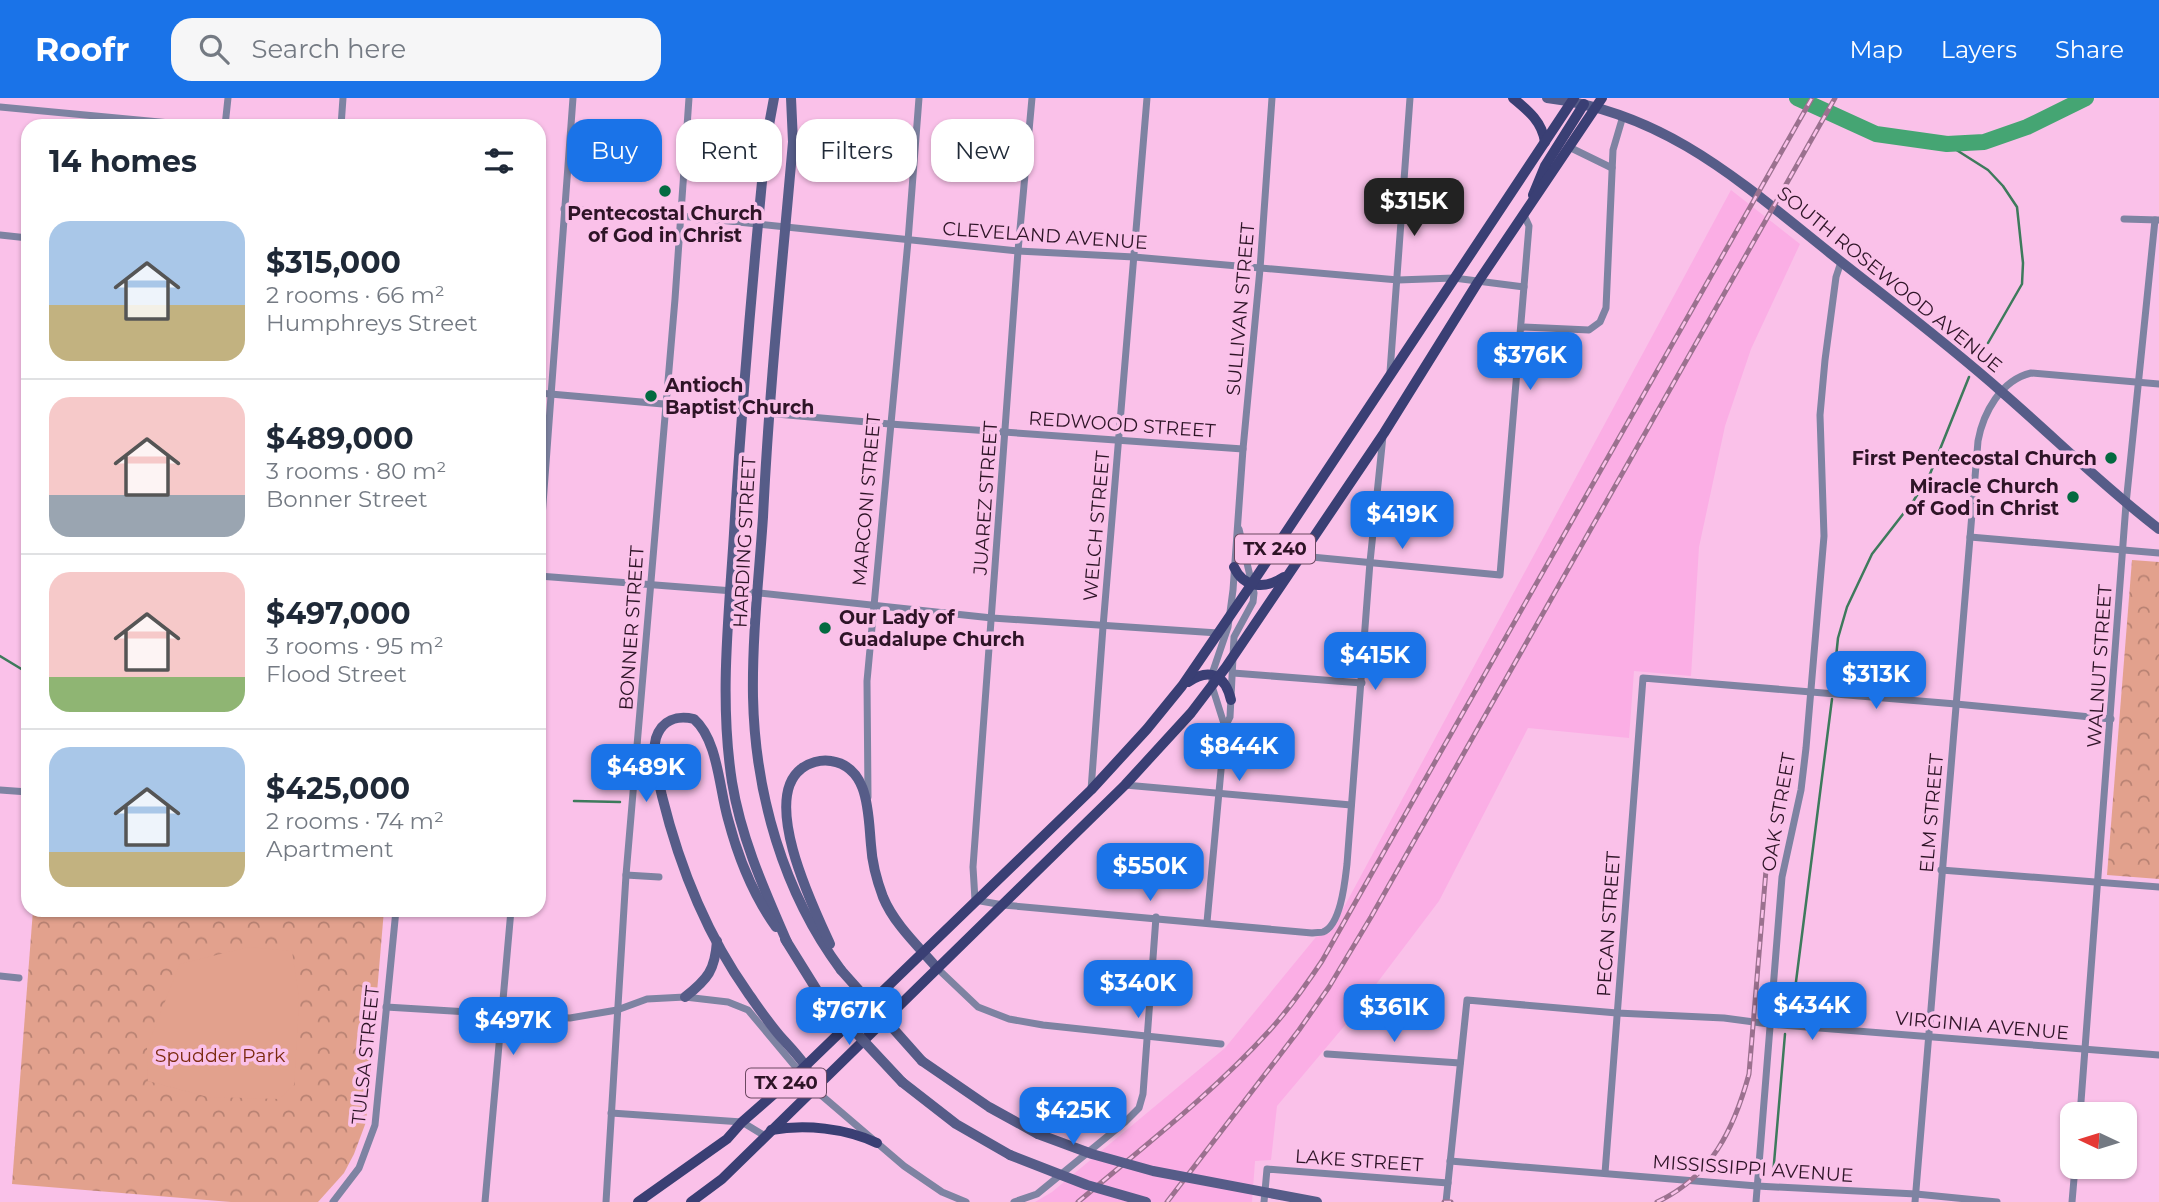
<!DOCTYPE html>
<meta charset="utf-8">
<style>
body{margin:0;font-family:Montserrat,sans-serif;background:#f6f6f7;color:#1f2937;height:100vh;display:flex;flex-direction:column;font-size:26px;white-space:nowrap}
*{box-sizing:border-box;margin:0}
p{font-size:23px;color:#747a83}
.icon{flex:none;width:38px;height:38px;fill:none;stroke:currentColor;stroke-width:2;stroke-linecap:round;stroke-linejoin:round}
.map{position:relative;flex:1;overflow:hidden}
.side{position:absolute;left:21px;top:21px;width:525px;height:798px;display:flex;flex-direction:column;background:#fff;border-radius:21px;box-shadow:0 2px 5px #0004}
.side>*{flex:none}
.guide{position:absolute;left:567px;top:21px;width:665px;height:63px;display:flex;gap:14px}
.needle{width:46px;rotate:274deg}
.tools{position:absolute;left:2060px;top:1004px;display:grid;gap:14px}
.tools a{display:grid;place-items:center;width:77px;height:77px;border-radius:14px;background:#fff;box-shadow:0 2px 5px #0004;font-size:35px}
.price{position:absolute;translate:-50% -60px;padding:0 16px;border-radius:14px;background:#1a73e8;color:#fff;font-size:23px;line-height:46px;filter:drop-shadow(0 2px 4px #0008)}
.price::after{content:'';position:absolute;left:50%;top:42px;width:21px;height:16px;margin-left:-10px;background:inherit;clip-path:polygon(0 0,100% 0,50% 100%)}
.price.active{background:#222;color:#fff}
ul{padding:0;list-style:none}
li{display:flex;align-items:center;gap:21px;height:175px;padding:0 28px}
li+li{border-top:2px solid #e0e1e3}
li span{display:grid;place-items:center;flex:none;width:196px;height:140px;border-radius:21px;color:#555}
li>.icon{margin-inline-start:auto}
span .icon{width:84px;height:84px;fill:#fffc;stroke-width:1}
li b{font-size:30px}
h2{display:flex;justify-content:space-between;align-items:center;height:84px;padding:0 28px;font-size:30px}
.chip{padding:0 24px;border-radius:21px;background:#fff;box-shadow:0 2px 5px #0004;font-size:24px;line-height:63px}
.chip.active{background:#1a73e8;color:#fff}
header{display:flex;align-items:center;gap:42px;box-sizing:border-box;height:98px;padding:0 35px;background:#1a73e8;color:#fff}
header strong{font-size:33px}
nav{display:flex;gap:38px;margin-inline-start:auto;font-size:24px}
.search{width:490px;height:63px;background:#f6f6f7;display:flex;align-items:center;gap:18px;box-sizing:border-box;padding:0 24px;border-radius:21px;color:#747a83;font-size:26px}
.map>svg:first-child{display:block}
</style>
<header>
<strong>Roofr</strong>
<div class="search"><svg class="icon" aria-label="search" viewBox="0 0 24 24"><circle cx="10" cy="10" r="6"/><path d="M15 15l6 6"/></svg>Search here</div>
<nav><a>Map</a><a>Layers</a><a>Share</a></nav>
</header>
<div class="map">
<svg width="2159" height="1104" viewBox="0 0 2159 1104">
<defs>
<pattern id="park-crowns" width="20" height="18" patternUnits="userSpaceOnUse" patternTransform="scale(1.75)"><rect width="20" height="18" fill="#e2a18d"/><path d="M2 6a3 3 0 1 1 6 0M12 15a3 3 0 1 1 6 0" fill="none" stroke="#b88273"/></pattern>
</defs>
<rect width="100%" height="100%" fill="#fac1e9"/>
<!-- built -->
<polygon fill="#fbaee5" points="1731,92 1800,146 1751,251 1725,328 1699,449 1691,578 1634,573 1629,640 1528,630 1439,803 1346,926 1277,1008 1271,1062 1255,1063 1252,1104 1035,1104 1052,1094 1225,950 1316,839 1330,835"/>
<!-- park -->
<g fill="url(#park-crowns)">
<polygon points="2132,462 2159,464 2159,781 2107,777"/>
<polygon points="33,812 384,812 366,1024 354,1056 344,1075 318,1104 231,1104 12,1086"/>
</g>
<!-- garden -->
<polygon fill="#e2a18d" points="249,849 292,853 299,901 294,987 279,1001 208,999 148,983 147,949 180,866"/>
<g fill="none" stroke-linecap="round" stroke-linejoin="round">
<!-- stream -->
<g stroke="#3e7a5c" stroke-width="2.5">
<polyline points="1947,46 1988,72 2003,88 2017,109 2023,165 2022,186 1988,245"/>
<polyline points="0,558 28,575"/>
<polyline points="1833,588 1838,540 1847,509 1872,456 1914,402 1930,376 1969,279"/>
<polyline points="574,703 620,704"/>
<polyline points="1792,915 1832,601"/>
<polyline points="1773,1077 1785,936"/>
</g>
<!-- river -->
<polyline stroke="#45a573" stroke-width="16" points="1797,0 1876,36 1947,46 1984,44 2027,29 2086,0"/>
<!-- street -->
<g stroke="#7e83a2" stroke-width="7">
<path d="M1032 0 1018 153 973 769 975 802 1003 807 1312 835C1316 834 1320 835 1323 834 1341 827 1345 783 1347 766L1370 464 1383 338"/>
<polyline points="0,9 202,28"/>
<polyline points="225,28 228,0"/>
<polyline points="341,28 343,0"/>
<polyline points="1569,49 1612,70"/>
<polyline points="564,111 681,118 1018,153 1134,159 1398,182 1454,180 1524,189"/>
<polyline points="2124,121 2158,122"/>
<polyline points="0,137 28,140"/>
<polyline points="1522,229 1589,232 1600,224 1606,210 1613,52 1623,18"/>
<polyline points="1390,274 1410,0"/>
<polyline points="539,295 890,326 1243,351"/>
<polyline points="1970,439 2159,455"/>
<polyline points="1301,458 1500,477 1529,128 1524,117"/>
<polyline points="539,460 573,0"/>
<polyline points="539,478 759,495 992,520 1218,535"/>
<polyline points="1233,575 1362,585"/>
<polyline points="1225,629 1212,588 1212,576 1228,529 1233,492 1243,351 1260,171 1272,0"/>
<polyline points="1125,687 1351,707"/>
<polyline points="0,692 28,694"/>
<polyline points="1091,692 1103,529 1147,0"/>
<polyline points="868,699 867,583 908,143 919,0"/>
<polyline points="1941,772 2159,789"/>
<polyline points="626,777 659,779"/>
<polyline points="1207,824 1225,629 1230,619 1234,539 1253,504 1254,495 1239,431"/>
<polyline points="938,871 978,909 1009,921 1043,927 1221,946"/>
<polyline points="0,878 19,880"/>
<polyline points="386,909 570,920 617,912 647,901 685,899 728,904 748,912 814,991 904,1068 942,1094 966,1104"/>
<polyline points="1327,956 1460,965"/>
<polyline points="611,1015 742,1024 765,1038"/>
<polyline points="2080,1017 2126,406 2155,122"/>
<polyline points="1450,1063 1757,1088 1916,1096 1997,1104"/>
<polyline points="1605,1075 1643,580 1956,606 2111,621"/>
<polyline points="333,1104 359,1070 375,1027 396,812"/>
<polyline points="485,1104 511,812"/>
<polyline points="606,1104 626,777 675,201 689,0"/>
<polyline points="1014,1104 1037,1096 1125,1024 1139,1010 1143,996 1156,819"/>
<polyline points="1264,1104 1267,1071 1448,1085"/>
<polyline points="1446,1104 1467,902 1617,915 1724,920 1769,926 2159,957"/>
<polyline points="1756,1104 1782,779 1801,692 1806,650 1824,438 1820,317 1825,262 1836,179 1841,164"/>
<path d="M1915 1104 1978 343C1983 315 2001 282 2031 275L2159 286"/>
<polyline points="2072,1104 2075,1069"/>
</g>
<!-- secondary -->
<g stroke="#565c88" stroke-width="10">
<path d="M774 0 766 43C753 173 742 304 734 435 729 518 719 600 732 684 741 740 764 791 787 844"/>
<path d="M791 0 793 44C782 169 769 293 763 419 759 478 752 539 753 599 755 695 783 794 841 872"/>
<path d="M1547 0C1665 14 1741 84 1830 155 1888 201 1948 246 2003 295 2055 340 2104 389 2159 431"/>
<path d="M776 829C753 797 738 759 728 721 719 690 718 642 694 621 677 617 662 622 656 640 651 659 658 680 662 698 679 767 707 837 748 895 758 909 768 924 780 938 788 947 797 956 804 966 809 973 811 983 814 991"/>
<polyline points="785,841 818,894"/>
<path d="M830 846C813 809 761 702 801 671 808 665 821 661 831 663 870 669 868 717 871 747 872 765 877 783 883 799 894 826 919 849 938 871"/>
<path d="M685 899C708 881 715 872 717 843"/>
<polyline points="922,963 989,1009 1038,1036"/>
<polyline points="902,984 956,1026 1010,1057"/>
</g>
<!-- primary -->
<g stroke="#3a3f74" stroke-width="10">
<path d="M1513 0C1529 13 1542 24 1545 44"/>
<polyline points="1533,97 1545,68 1584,6"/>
<path d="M1234 469C1244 491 1266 491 1284 479"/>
<path d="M1188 584C1210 569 1225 577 1231 602"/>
<path d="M771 1032C805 1026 845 1030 877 1045"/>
<polyline points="638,1104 727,1041 742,1024 798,975 1091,692 1147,631 1182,588 1251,487 1574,0"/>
<polyline points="691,1104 722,1081 1125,687 1191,615 1226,569 1384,335 1478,184 1602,0"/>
</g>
<!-- rail casing -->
<g stroke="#9b718f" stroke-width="5">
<g id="rail">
<path d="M1078 1104C1143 1049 1213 995 1270 932 1289 911 1306 887 1322 863L1812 0"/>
<polyline points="1167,1104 1299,932 1329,889 1371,819 1835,0"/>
<polyline points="1444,1104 1451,1104"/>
<path d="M1657 1104C1711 1079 1734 1031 1749 976L1766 772"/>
</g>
</g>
<!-- rail -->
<use href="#rail" stroke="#fac1e9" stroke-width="2.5" stroke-dasharray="8" stroke-linecap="butt"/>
<!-- secondary-bridge -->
<g stroke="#565c88" stroke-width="10">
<polyline points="841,872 922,963"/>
<polyline points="818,894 902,984"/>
<polyline points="1038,1036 1092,1056 1153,1073 1317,1104"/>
<polyline points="1010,1057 1087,1087 1146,1104"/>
</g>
</g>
<!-- markers -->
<g fill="#036a40" stroke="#fac1e9" stroke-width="2.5">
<circle cx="665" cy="93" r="7"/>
<circle cx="651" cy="298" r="7"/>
<circle cx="2111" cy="360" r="7"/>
<circle cx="2073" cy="399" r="7"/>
<circle cx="825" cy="530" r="7"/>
</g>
<g text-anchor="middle" stroke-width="7" stroke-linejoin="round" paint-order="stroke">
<!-- shield labels -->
<g fill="#fac1e9" stroke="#6b4861" stroke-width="2">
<rect x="1235" y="436.5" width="80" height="29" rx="5"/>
<rect x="746" y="970.5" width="80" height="29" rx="5"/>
</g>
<g font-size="18" font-weight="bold" fill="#2e1427">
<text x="1275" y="457">TX 240</text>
<text x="786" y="991">TX 240</text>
</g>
<!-- poi labels -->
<g font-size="19" font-weight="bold" fill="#2e1427" stroke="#fac1e9" text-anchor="start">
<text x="665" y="122" text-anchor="middle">Pentecostal Church<tspan x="665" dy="22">of God in Christ</tspan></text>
<text x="665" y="294">Antioch<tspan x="665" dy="22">Baptist Church</tspan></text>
<text x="2097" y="367" text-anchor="end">First Pentecostal Church</text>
<text x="2059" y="395" text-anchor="end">Miracle Church<tspan x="2059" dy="22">of God in Christ</tspan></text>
<text x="839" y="526">Our Lady of<tspan x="839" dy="22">Guadalupe Church</tspan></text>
</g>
<!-- street labels -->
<g font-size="19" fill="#2e1427" stroke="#fac1e9">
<text transform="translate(1045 137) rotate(4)" y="7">CLEVELAND AVENUE</text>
<text transform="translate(1890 181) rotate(39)" y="7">SOUTH ROSEWOOD AVENUE</text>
<text transform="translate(1240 211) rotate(-85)" y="7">SULLIVAN STREET</text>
<text transform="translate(1122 326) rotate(4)" y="7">REDWOOD STREET</text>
<text transform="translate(985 400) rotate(-86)" y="7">JUAREZ STREET</text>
<text transform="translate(866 402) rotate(-85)" y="7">MARCONI STREET</text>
<text transform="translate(1096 428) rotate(-85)" y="7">WELCH STREET</text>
<text transform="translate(744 444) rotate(-87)" y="7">HARDING STREET</text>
<text transform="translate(631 530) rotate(-86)" y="7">BONNER STREET</text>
<text transform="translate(2099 568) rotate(-86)" y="7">WALNUT STREET</text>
<text transform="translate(1778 714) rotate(-80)" y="7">OAK STREET</text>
<text transform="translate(1931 715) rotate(-85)" y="7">ELM STREET</text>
<text transform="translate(1608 826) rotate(-86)" y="7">PECAN STREET</text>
<text transform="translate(1982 927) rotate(5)" y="7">VIRGINIA AVENUE</text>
<text transform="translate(365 957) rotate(-84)" y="7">TULSA STREET</text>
<text transform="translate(1359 1062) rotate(4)" y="7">LAKE STREET</text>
<text transform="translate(1753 1070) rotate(4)" y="7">MISSISSIPPI AVENUE</text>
</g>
<!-- park labels -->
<g font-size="19" fill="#7b2a0f" stroke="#fac1e9">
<text x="220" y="964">Spudder Park</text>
</g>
</g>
</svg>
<div class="tools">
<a><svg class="needle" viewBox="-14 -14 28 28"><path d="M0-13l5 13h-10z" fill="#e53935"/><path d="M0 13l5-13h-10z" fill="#747a83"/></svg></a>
</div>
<b class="price active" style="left:1414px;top:140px">$315K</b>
<b class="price" style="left:1530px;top:294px">$376K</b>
<b class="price" style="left:1402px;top:453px">$419K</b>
<b class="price" style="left:1375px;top:594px">$415K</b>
<b class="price" style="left:1876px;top:613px">$313K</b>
<b class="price" style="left:1239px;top:685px">$844K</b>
<b class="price" style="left:646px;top:706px">$489K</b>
<b class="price" style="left:1150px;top:805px">$550K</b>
<b class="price" style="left:1138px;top:922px">$340K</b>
<b class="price" style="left:1812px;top:944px">$434K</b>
<b class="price" style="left:1394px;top:946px">$361K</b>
<b class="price" style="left:849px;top:949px">$767K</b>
<b class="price" style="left:513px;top:959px">$497K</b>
<b class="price" style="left:1073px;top:1049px">$425K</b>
<div class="guide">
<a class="chip active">Buy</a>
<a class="chip">Rent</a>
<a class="chip">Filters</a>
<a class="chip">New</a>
</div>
<section class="side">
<h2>14 homes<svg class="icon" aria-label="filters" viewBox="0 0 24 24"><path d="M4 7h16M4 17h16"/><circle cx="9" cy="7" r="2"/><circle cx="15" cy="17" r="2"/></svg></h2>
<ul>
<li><span style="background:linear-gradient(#a9c7e8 60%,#c2b280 0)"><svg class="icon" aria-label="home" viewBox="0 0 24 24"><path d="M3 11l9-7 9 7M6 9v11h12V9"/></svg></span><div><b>$315,000</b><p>2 rooms · 66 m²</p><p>Humphreys Street</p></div></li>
<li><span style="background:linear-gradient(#f6c9c9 70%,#9aa5b1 0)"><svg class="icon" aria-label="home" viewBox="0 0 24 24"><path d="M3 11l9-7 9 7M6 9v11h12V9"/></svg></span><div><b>$489,000</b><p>3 rooms · 80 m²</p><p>Bonner Street</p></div></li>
<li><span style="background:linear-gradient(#f6c9c9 75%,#8fb573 0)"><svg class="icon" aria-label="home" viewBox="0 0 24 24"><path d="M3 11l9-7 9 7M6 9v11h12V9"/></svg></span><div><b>$497,000</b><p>3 rooms · 95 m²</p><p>Flood Street</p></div></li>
<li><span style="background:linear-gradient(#a9c7e8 75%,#c2b280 0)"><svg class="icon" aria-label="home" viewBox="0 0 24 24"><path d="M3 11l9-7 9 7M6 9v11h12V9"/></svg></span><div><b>$425,000</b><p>2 rooms · 74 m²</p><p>Apartment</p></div></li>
</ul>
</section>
</div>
